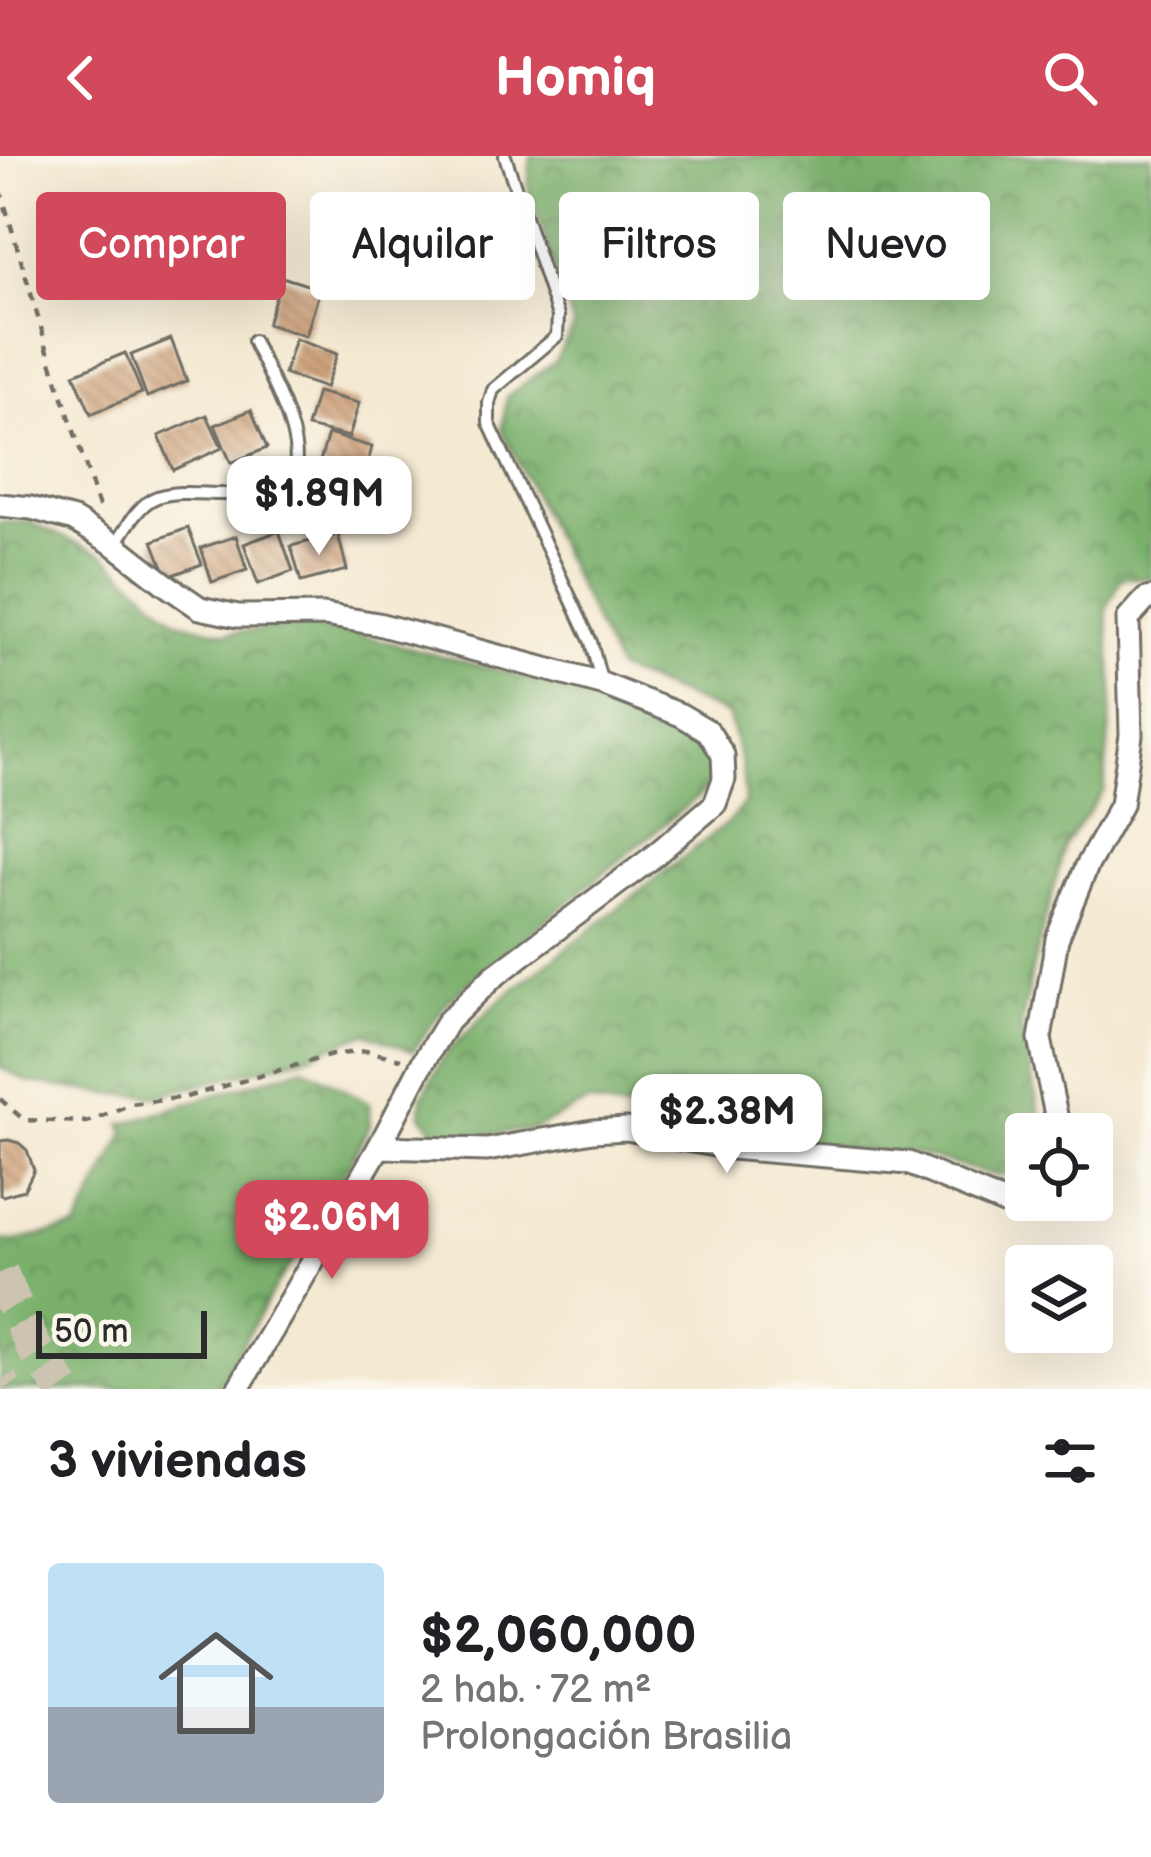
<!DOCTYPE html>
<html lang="es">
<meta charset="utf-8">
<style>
body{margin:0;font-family:"Balsamiq Sans",sans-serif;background:#f2f2f2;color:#202124;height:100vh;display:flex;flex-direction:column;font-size:45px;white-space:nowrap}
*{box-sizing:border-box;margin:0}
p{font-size:39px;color:#757577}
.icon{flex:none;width:66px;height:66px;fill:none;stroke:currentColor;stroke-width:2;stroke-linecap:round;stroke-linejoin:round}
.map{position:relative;height:1233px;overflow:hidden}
.side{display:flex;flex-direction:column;background:#fff;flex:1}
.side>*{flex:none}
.banner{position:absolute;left:36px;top:36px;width:1080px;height:108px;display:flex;gap:24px}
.fabs{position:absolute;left:1005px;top:957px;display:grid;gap:24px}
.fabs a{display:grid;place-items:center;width:108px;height:108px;border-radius:12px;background:#fff;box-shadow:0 12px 48px #0002;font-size:60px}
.scale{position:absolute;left:36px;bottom:30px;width:171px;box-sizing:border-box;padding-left:12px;border:6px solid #2b2b2b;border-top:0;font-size:33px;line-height:42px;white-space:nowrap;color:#2b2b2b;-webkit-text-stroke:9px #fbf7ec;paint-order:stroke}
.price{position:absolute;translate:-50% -102px;padding:0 27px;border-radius:24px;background:#fff;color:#222;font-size:39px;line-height:78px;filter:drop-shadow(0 3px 6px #0008)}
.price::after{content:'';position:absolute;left:50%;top:72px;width:36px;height:27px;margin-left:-18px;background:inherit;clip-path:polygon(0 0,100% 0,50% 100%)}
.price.active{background:#d1495b;color:#fff}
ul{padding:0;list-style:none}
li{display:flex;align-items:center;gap:36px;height:300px;padding:0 48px}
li+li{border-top:3px solid #e0e0e0}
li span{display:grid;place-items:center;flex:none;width:336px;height:240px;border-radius:12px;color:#555}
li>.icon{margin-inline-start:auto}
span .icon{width:144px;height:144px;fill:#fffc;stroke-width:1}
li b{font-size:51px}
h2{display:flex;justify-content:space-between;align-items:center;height:144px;padding:0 48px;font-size:51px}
.chip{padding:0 42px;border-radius:12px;background:#fff;box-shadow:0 12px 48px #0002;font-size:42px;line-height:108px}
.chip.active{background:#d1495b;color:#fff}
header{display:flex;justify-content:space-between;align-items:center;height:156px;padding:0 48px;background:#d1495b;color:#fff;font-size:54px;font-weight:600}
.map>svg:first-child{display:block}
</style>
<header><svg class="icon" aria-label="back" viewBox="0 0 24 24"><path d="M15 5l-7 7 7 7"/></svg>Homiq<svg class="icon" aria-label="search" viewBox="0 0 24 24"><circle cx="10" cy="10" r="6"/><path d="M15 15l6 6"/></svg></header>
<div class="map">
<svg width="1151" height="1233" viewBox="0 0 1151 1233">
<defs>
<pattern id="forest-crowns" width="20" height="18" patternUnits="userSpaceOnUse" patternTransform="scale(3)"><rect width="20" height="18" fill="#7ab06c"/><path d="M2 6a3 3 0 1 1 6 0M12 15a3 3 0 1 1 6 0" fill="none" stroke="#648f59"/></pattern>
<pattern id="building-back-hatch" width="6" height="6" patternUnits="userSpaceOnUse" patternTransform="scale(3)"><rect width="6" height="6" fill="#cea079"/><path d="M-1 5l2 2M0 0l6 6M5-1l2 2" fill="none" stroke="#a78363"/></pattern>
</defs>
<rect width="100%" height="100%" fill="#fbf7ec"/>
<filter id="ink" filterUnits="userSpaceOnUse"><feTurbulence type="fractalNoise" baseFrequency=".00833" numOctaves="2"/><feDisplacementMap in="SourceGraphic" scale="24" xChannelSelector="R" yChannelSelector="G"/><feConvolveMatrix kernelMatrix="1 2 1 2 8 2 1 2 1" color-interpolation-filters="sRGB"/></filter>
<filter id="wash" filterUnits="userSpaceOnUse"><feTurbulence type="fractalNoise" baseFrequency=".004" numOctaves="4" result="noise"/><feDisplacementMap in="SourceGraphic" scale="48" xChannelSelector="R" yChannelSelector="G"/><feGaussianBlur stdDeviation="2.7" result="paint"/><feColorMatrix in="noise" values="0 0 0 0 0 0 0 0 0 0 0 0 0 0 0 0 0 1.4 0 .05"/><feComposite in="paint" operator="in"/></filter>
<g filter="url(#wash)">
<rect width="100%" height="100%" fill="#f4e9d1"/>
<!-- forest -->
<g fill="url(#forest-crowns)" stroke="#526e4c" stroke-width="3">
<polygon points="531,0 1151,0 1151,422 1122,422 1107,452 1113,532 1104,634 1065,689 1032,814 1021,871 1044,978 1026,978 1026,1015 997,1020 917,998 751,986 588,946 534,973 493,978 435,976 421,958 422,941 445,898 498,846 730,665 745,646 742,609 727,558 618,514 502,274 507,240 554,206 574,171 528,32"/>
<polygon points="0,366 29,366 105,399 177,465 226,477 301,470 341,474 525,521 705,588 714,609 710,631 450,842 413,895 366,877 304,901 158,940 109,938 29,926 0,911"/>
<polygon points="304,911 369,947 370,969 318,1067 272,1136 217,1233 0,1233 0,1084 15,1085 77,1072 125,977 122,968"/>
</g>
<g id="blocks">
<!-- building -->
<g fill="url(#building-back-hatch)">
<polygon points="282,121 320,133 306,180 267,168"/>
<polygon points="171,183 187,225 147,241 131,199"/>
<polygon points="295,183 337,198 325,232 284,218"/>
<polygon points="125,197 142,237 91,258 74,218"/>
<polygon points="317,236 359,247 349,281 307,271"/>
<polygon points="251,254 267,292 231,307 215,269"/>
<polygon points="207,259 222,292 173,314 159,280"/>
<polygon points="328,278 372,291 363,324 318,312"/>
<polygon points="325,323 372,337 360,377 313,363"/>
<polygon points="188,372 202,408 167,421 153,385"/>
<polygon points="279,375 293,415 258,428 244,388"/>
<polygon points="338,378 347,414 301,426 291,390"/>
<polygon points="236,380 247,414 212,426 201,392"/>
<polygon points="8,984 19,987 27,994 34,1014 24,1034 3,1040 0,1039 0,985"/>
</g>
</g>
</g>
<g filter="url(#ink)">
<use href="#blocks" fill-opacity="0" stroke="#716e65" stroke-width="3"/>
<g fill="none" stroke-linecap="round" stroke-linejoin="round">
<!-- primary-tunnel -->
<g stroke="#ccc3b0" stroke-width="36" stroke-dasharray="36 18" stroke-linecap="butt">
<polyline points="0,1117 33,1190 63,1233"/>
<polyline points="0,1225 5,1233"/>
</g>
<!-- service casing -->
<g stroke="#716e65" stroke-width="16">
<g id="service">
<polyline points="505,0 558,160 557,180 493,234 489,247 489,267 591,486 602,528"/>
<path d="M115 389C126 373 138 348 157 341 177 334 202 338 222 338 239 338 262 342 277 335 325 313 268 218 253 185"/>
</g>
</g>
<!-- minor casing -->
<g stroke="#716e65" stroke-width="27">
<g id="minor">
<polyline points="0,349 31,352 74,364 115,389 165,428 200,452 238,460 324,459 378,468 602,528 681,559 708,575 723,599 724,623 715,648 649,704 493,821 448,865 422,908 379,991 238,1233"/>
<polyline points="1060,978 1040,883 1057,783 1087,710 1121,649 1131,579 1128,463 1146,443 1151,442"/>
<polyline points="379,991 487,994 593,975 626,973 731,992 908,1007 1016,1052 1037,1053 1053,1044"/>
</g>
</g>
<!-- path -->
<g stroke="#716e65" stroke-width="4.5" stroke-dasharray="9 9" stroke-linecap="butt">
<polyline points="0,33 50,202 100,354"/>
<polyline points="0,943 24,964 87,966 131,948 186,941 332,899 366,895 401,903"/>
</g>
<!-- service -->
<use href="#service" stroke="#fff" stroke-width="10"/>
<!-- minor -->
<use href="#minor" stroke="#fff" stroke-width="21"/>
</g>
</g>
</svg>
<div class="fabs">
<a><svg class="icon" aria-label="locate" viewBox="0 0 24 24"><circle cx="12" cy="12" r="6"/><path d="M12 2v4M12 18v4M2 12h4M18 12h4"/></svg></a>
<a><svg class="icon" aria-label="layers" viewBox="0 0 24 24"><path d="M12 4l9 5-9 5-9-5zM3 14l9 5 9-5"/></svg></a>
</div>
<div class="scale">50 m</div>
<b class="price" style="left:319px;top:402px">$1.89M</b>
<b class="price" style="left:727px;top:1020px">$2.38M</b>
<b class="price active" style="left:332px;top:1126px">$2.06M</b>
<div class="banner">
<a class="chip active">Comprar</a>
<a class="chip">Alquilar</a>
<a class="chip">Filtros</a>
<a class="chip">Nuevo</a>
</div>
</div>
<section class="side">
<h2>3 viviendas<svg class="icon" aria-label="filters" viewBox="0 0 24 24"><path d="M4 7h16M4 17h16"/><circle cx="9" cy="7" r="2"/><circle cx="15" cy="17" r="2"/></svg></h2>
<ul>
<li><span style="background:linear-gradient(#bfe0f5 60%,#9aa5b1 0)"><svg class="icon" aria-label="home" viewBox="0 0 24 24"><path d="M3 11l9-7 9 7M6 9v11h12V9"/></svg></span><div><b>$2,060,000</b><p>2 hab. · 72 m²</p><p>Prolongación Brasilia</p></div></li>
</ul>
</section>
